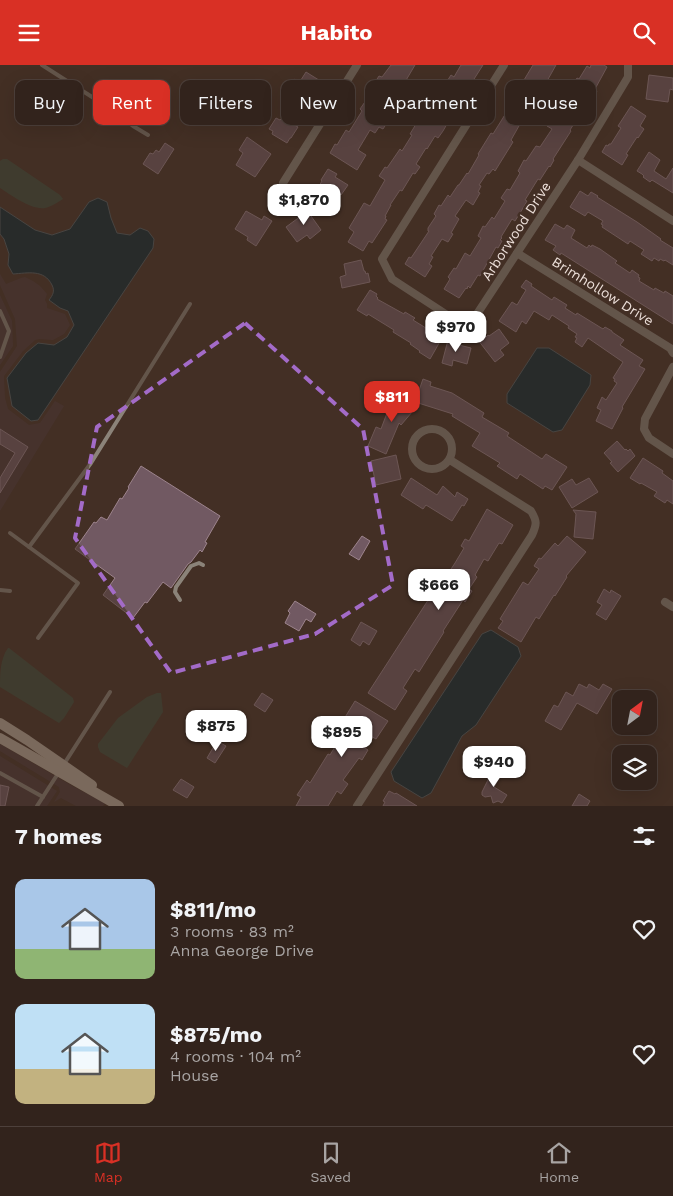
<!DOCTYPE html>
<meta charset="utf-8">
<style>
body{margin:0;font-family:"Work Sans",sans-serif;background:#3a2b25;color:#f1f3f6;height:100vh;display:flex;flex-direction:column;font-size:19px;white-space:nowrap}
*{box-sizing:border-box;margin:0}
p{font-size:16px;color:#a8a4a3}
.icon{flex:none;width:28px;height:28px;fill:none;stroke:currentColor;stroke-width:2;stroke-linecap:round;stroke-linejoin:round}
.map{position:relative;height:741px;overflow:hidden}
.drawer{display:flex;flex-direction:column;background:#32231c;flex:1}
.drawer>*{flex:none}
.banner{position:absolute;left:15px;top:15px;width:644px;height:45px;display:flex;gap:10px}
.needle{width:32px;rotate:32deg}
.controls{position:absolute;left:612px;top:625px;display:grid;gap:10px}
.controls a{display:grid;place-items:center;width:45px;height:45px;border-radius:10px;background:#32231c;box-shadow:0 5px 20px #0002,0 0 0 1px #4d403b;font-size:25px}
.price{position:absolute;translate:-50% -42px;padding:0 11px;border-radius:10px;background:#fff;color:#222;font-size:16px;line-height:32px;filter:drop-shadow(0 1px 2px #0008)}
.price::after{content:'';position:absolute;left:50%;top:30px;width:15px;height:11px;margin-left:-8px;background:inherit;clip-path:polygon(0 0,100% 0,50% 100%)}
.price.selected{background:#d93025;color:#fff}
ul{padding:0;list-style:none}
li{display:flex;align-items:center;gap:15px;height:125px;padding:0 15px}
li span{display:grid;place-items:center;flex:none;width:140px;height:100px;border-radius:10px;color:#555}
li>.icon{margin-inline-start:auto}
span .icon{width:60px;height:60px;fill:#fffc;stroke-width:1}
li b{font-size:21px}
h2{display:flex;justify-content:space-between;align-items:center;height:60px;padding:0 15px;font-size:21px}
.pill{padding:0 18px;border-radius:10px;background:#32231c;box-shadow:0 5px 20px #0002,0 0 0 1px #4d403b;font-size:18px;line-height:45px}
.pill.selected{background:#d93025;color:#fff}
header{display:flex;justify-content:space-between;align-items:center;height:65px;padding:0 15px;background:#d93025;color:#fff;font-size:22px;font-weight:700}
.tabs{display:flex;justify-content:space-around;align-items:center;height:70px;border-top:1px solid #4d403b;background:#32231c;font-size:14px;color:#a8a4a3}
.tabs a{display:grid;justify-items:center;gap:2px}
.tabs .selected{color:#d93025}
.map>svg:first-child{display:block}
</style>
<header><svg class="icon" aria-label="menu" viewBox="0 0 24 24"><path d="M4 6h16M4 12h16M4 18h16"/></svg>Habito<svg class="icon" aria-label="search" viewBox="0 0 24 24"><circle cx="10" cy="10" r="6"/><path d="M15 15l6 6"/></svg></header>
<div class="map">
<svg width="673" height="741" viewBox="0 0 673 741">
<rect width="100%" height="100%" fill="#432f25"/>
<!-- commercial -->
<g fill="#4a3637">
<polygon points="0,209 6,219 21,213 25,212 33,216 40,221 47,229 45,235 47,239 47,243 65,249 70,260 64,269 53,275 39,274 35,275 23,286 4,311 4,314 5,333 8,344 29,360 40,358 55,336 64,341 0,446 0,307 17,281 15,254 0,220"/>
<polygon points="0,230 12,256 13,281 0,300"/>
<polygon points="0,679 74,722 105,738 103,741 76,741 61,733 54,737 60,727 59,722 0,686"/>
<polygon points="0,691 57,726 47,741 0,741"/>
</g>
<!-- green -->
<g fill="#3b4b3a">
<path d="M3 94H7L60 130 63 134C58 137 51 142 45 143 31 145 11 130 0 123V96Z"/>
<path d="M8 583H9L73 633 74 637 64 653 59 658 0 622C0 609 0 594 8 583Z"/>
<polygon points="157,628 161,628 163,647 127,703 100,687 98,682 98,679 118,653 147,632"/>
</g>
<!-- water -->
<g fill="#082632" stroke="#4d5e64">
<path d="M98 133 107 137 111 153 117 168 130 170 140 163 148 166 154 174 153 183 38 355 31 356 12 341 7 313 26 288 38 278 54 280 67 272 74 260 68 246 60 243 49 235C53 230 55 226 52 220 44 204 28 208 13 209L8 200 9 189 4 174 0 169V142L35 165 52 170 70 164 89 137Z"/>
<polygon points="537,283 549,283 591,310 590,320 562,365 553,367 507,338 507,329"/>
<polygon points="491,565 518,582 521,591 476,660 462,671 431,728 422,733 394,716 391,707 482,569"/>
</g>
<!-- building -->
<g fill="#715962" stroke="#9d848d">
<polygon points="391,0 415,0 402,22 406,24 399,34 382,23 380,27 372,22 379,11 382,12"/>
<polygon points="461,0 483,0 467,25 468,26 464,33 459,30 447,49 451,52 443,66 438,73 435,71 427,84 426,83 416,99 420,102 415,109 413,108 402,126 400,125 390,140 391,140 385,151 386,151 385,154 387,155 372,178 369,176 363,186 348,177 354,167 349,163 364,138 370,141 385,115 379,111 385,102 387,103 400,84 402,86 412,70 410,69 430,36 437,40 448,23 444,21 451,10 454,12"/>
<polygon points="533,0 556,0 547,16 549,17 542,29 540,27 528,45 511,75 513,77 495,106 493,104 489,109 487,108 479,120 481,121 478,127 480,128 473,140 466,135 455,151 459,154 451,168 453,169 448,177 442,174 431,191 433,192 429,199 432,201 425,212 405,199 409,192 411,193 429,166 428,166 428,163 436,151 434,149 439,140 441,141 448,130 450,132 458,120 459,120 467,108 468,109 479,90 478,89 491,68 493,69 511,40 506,37 511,28 515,30"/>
<polygon points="591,0 604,0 607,2 595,24 597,26 584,45 583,44 570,65 571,66 553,94 554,95 550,102 549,101 540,115 538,114 525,135 527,136 523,143 515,156 512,154 501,172 502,173 500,175 502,176 498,183 496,182 480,211 478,210 470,223 468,221 467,224 466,223 459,233 444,224 450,214 448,212 454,203 456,204 465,188 470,191 481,173 478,171 483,161 485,162 492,152 494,154 505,136 501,133 507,124 510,125 520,108 518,106 524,95 526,96 536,81 540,82 552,64 547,61 553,50 556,51 559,46 562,47 569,36 567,35 572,26 570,24 577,13 579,14 587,1 590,3"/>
<polygon points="306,7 322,17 313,32 315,33 310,41 286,26 294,14 299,18"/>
<polygon points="649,10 673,13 673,25 670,24 668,37 646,34"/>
<polygon points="53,22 62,27 57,35 60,37 54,47 58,49 54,56 38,46 42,39 38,38 45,28 48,30"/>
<polygon points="367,34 392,50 383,64 379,62 375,68 370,65 358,85 366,90 357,105 330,88 335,79 337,80 346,65 349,67 362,46 360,44"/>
<polygon points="631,41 646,51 640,61 644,64 638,73 637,72 626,89 628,90 622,100 602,87 606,80 608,81 609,79 611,79 621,63 618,61"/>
<polygon points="276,53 280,55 282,53 298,62 291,73 290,73 287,78 272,69 273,66 269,64"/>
<polygon points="247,72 271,89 255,112 236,100 243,88 239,85"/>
<polygon points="165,78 174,84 158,109 143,99 150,88 153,89 156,85 159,87"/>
<polygon points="649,87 660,95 654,106 666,114 673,103 673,128 652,115 650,117 643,112 644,111 642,109 637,106"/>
<polygon points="328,104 337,109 335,112 348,120 341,130 340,129 331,142 313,131 322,116 321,115"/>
<polygon points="580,126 588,131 591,127 598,131 597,132 637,157 661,174 660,175 673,183 673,200 665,195 664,196 660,194 659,196 654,193 652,196 641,189 644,185 630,176 628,179 602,162 603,160 601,159 603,156 588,147 585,151 570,142"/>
<polygon points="309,142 314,149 311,151 321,165 310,174 307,170 297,177 286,162 301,151 299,149"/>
<polygon points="246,146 262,155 264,151 272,156 256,181 247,175 248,172 235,164"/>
<polygon points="555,159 564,164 567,160 575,165 571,173 587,183 589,180 591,182 592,180 600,184 617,196 615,198 630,208 632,205 639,210 638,212 640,213 639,216 654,225 655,223 664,228 665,226 673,231 673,259 561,188 560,190 553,185 556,181 545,175"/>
<polygon points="361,195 364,206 365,206 366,209 368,208 370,217 342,223 340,212 346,210 344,199"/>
<polygon points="526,215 532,219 531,221 552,235 554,232 567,240 565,243 576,250 577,248 603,264 605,262 612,266 612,267 624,275 620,280 643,295 639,301 645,304 622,342 623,343 612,364 596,356 601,345 597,343 602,332 606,335 617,318 614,316 615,314 613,313 623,297 620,295 588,273 582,282 575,277 577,273 575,272 577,269 568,263 569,261 552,250 549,255 534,246 526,259 522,256 516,267 499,256 512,237 517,240 526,225 521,222"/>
<polygon points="370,225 377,229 376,231 378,233 377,234 404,249 405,247 415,253 413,255 442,273 430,294 419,287 420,286 410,279 411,278 393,267 394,265 368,249 367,251 357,245"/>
<polygon points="499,264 509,278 500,285 504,290 495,297 478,275 485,270 486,272 488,270 489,271"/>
<polygon points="448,275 459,278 459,280 471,283 467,299 453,295 452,301 442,298"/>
<polygon points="423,314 431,317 430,321 452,328 484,348 482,352 509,368 507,371 542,394 546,389 567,402 552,425 545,421 543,424 520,409 517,414 497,401 500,398 472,381 480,368 452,351 453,349 415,337"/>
<polygon points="403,327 418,340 401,360 399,358 386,389 368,381 376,362 381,364 387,348 386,347"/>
<polygon points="0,364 28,382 0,428 0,413 15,388 0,379"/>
<polygon points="617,376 625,385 626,384 628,386 630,384 635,391 618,407 610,398 612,397 604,388"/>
<polygon points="396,390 401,414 376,420 371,396"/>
<polygon points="643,393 663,406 662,408 673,416 673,439 667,435 665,438 654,431 657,427 641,418 640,419 630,413"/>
<polygon points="141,401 220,451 205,477 207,478 202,487 200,485 191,497 188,499 171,523 163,517 147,538 145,537 133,553 103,530 115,513 75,484 94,457 96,458 101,452 107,455 120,433 122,434 129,423 128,422"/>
<polygon points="411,413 437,430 443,421 455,432 457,427 468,434 464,441 462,440 452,456 426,440 423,444 401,430"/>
<polygon points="589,413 598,427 572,443 559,422 572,414 576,420"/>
<polygon points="487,444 513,460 502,479 499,478 488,496 484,494 475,510 477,512 469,524 472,526 465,537 463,535 443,566 444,567 419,607 415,604 403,623 407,626 395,645 368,628 434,526 436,527 455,498 464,483 461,481 465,474 469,476"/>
<polygon points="573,445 596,447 593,474 574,472 576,449"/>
<polygon points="362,471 370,476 359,495 349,489"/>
<polygon points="567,471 586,487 566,511 567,512 555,531 554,530 539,554 536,552 521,577 498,563 503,556 500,554 523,517 528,520 539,504 534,501 539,493 541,494 555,478 558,481"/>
<polygon points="604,524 610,528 611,525 621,531 606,555 596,549 602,540 597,537"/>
<polygon points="295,536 316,549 311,557 306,554 299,566 285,558 290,548 288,546"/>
<polygon points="361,557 377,566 369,580 363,576 360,581 351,575"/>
<polygon points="579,619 587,623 589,619 599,625 603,619 612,624 597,649 577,638 561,665 545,656 554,640 558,642 566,627 573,631"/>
<polygon points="262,628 273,635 265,647 254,640"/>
<polygon points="355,636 388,656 376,674 369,670 362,681 368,685 362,695 359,693 343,715 348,719 341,729 337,726 328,741 296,741 301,732 297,730 307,715 310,718 328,689 330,690 338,677 341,679 353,660 344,654"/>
<polygon points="217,676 226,681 215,698 207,693"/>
<polygon points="494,703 502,708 494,722 507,730 502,738 498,736 493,738 491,731 485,732 482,730 482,727"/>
<polygon points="181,714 194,722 187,733 173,725"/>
<polygon points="0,720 9,722 5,741 0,741"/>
<polygon points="389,726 395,729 396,728 417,741 383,741 385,737 383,736"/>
<polygon points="579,729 590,736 587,741 572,741"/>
</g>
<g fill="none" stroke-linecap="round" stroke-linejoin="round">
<!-- lane -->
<g stroke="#8b8379" stroke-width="4">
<polyline points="42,0 114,46 133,61 148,70"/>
<polyline points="0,246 9,266 0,292"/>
<polyline points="10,468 78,518 38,573"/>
<polyline points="29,482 91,398 190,239"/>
<polyline points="0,525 10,526"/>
<polyline points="180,535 175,527 176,522 191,501 199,498 203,500"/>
<polyline points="64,699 110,627"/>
<polyline points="0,708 43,732"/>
<polyline points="37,741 59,707"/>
</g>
<!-- street -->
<g stroke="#8b8379" stroke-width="8">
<polyline points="504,0 382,194 392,214 458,257 475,252 578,95 628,12 628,0"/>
<polyline points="578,95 673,156"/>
<polyline points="283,118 357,0"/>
<polyline points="517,188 670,283 673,288"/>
<polyline points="673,302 645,354 644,364 649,373 673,389"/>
<circle cx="432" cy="384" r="20"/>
<polyline points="665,537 673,542"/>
<path d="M357 741 532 470C537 459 537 456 531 446L450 395"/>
</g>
<!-- secondary -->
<g stroke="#bdb09f" stroke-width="10">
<polyline points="0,658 27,675 92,720"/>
<polyline points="0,673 119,741"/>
</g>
</g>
<!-- marked area -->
<path d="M0 0H673V741H0ZM245 258 363 364 393 520 315 569 171 608 75 473 97 362Z" fill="#432f25" fill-opacity=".55" fill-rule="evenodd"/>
<path fill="none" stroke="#a36bc8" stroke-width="4" stroke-dasharray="10 6" stroke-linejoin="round" d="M245 258 363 364 393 520 315 569 171 608 75 473 97 362Z"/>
<g text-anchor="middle" stroke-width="5" stroke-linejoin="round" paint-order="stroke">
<!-- street labels -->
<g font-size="14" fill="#ede0da" stroke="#432f25">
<text transform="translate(516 166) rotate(-57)" y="5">Arborwood Drive</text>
<text transform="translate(603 226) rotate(32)" y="5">Brimhollow Drive</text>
</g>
</g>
</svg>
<div class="controls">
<a><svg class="needle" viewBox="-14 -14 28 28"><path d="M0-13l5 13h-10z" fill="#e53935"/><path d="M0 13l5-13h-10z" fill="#a8a4a3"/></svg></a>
<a><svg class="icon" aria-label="layers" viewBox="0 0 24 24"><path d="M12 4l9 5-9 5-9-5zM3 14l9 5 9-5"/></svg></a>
</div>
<b class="price" style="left:304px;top:161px">$1,870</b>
<b class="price" style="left:456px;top:288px">$970</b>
<b class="price selected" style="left:392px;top:358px">$811</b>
<b class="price" style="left:439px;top:546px">$666</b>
<b class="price" style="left:216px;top:687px">$875</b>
<b class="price" style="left:342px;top:693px">$895</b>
<b class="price" style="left:494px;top:723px">$940</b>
<div class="banner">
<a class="pill">Buy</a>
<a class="pill selected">Rent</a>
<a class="pill">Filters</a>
<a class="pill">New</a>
<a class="pill">Apartment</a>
<a class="pill">House</a>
</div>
</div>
<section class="drawer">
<h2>7 homes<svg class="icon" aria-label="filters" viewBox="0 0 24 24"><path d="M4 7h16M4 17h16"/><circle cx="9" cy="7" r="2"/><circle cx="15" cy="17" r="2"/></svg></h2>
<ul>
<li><span style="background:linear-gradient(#a9c7e8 70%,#8fb573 0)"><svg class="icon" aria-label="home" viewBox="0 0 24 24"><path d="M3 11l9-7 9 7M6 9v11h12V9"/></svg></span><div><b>$811/mo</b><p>3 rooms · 83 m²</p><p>Anna George Drive</p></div><svg class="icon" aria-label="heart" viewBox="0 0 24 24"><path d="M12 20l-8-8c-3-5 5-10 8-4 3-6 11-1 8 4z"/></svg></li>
<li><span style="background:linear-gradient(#bfe0f5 65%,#c2b280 0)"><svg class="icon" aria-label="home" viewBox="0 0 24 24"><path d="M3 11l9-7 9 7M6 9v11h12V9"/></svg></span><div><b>$875/mo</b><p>4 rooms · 104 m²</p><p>House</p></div><svg class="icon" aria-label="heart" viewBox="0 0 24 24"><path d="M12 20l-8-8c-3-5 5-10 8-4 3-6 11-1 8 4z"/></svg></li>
</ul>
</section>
<nav class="tabs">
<a class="selected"><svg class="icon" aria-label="map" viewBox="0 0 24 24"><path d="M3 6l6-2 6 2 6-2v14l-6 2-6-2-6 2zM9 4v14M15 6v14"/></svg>Map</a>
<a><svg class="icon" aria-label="saved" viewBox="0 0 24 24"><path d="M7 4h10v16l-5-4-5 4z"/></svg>Saved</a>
<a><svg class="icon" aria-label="home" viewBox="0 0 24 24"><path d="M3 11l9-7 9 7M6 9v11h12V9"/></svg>Home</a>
</nav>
